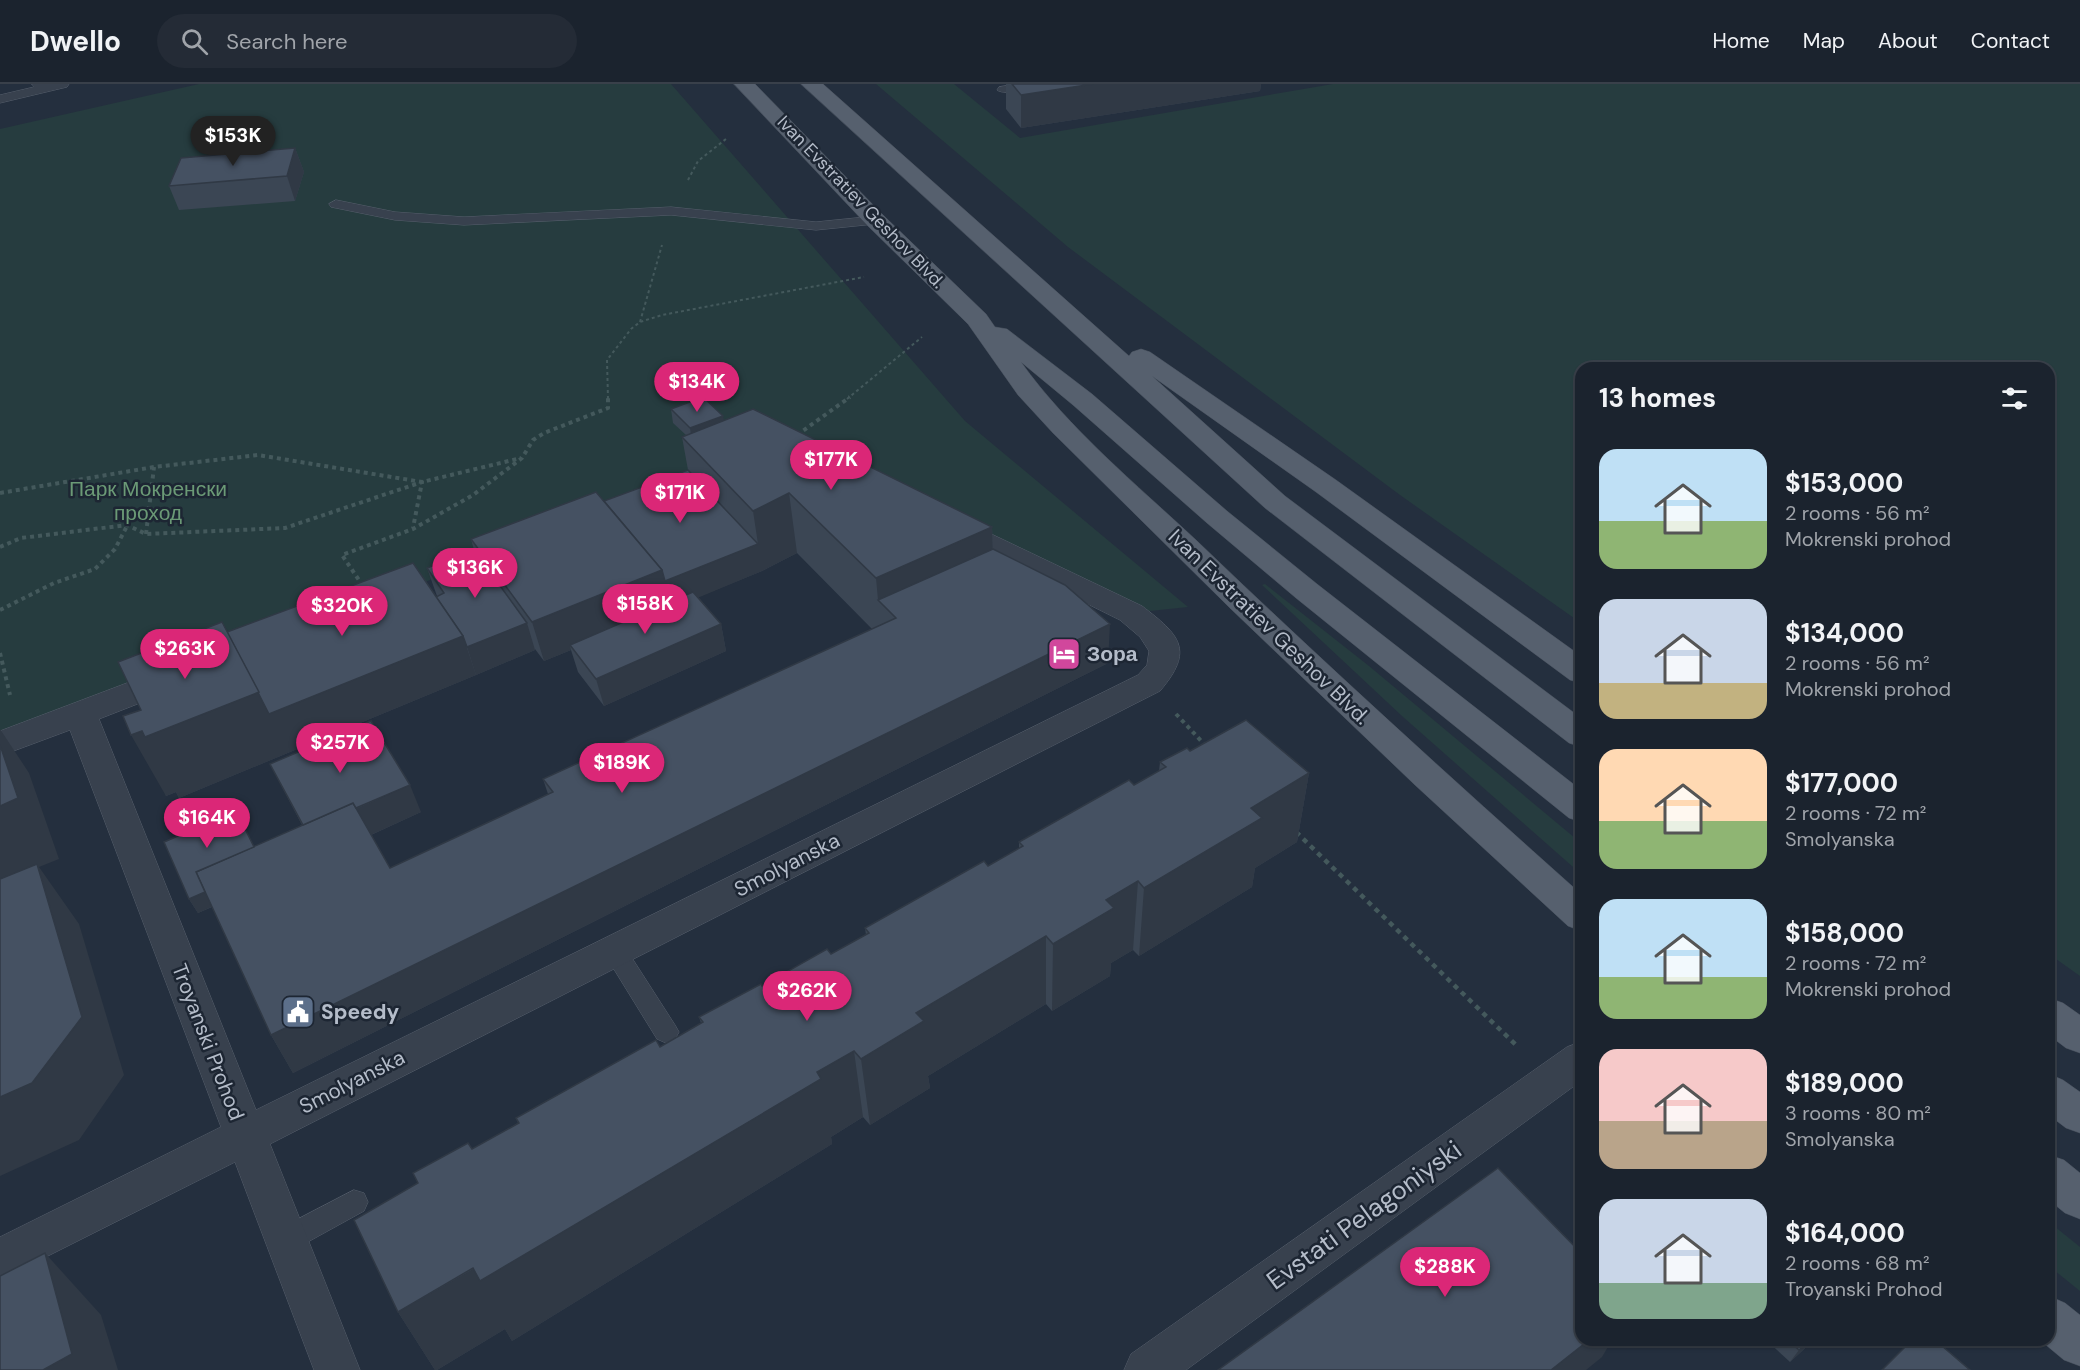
<!DOCTYPE html>
<meta charset="utf-8">
<style>
body{margin:0;font-family:"DM Sans",sans-serif;background:#242b36;color:#f1f3f6;height:100vh;display:flex;flex-direction:column;font-size:22px;white-space:nowrap}
*{box-sizing:border-box;margin:0}
p{font-size:20px;color:#a0a4aa}
.icon{flex:none;width:33px;height:33px;fill:none;stroke:currentColor;stroke-width:2;stroke-linecap:round;stroke-linejoin:round}
.map{position:relative;flex:1;overflow:hidden}
.details{position:absolute;left:1575px;top:278px;width:480px;height:984px;display:flex;flex-direction:column;background:#1b232e;border-radius:18px;box-shadow:0 2px 4px #0004,0 0 0 2px #39404a}
.details>*{flex:none}
.price{position:absolute;translate:-50% -51px;padding:0 14px;border-radius:21px;background:#db2777;color:#fff;font-size:20px;line-height:39px;filter:drop-shadow(0 2px 3px #0008)}
.price::after{content:'';position:absolute;left:50%;top:36px;width:18px;height:14px;margin-left:-9px;background:inherit;clip-path:polygon(0 0,100% 0,50% 100%)}
.price.active{background:#222;color:#fff}
ul{padding:0;list-style:none}
li{display:flex;align-items:center;gap:18px;height:150px;padding:0 24px}
li span{display:grid;place-items:center;flex:none;width:168px;height:120px;border-radius:18px;color:#555}
li>.icon{margin-inline-start:auto}
span .icon{width:72px;height:72px;fill:#fffc;stroke-width:1}
li b{font-size:26px}
h2{display:flex;justify-content:space-between;align-items:center;height:72px;padding:0 24px;font-size:26px}
header{display:flex;align-items:center;gap:36px;box-sizing:border-box;height:84px;padding:0 30px;background:#1b232e;border-bottom:2px solid #39404a}
header strong{font-size:28px}
nav{display:flex;gap:33px;margin-inline-start:auto;font-size:21px}
.search{width:420px;height:54px;background:#242b36;display:flex;align-items:center;gap:15px;box-sizing:border-box;padding:0 21px;border-radius:33px;color:#a0a4aa;font-size:22px}
.map>svg:first-child{display:block}
</style>
<header>
<strong>Dwello</strong>
<div class="search"><svg class="icon" aria-label="search" viewBox="0 0 24 24"><circle cx="10" cy="10" r="6"/><path d="M15 15l6 6"/></svg>Search here</div>
<nav><a>Home</a><a>Map</a><a>About</a><a>Contact</a></nav>
</header>
<div class="map">
<svg width="2080" height="1286" viewBox="0 0 2080 1286">
<rect width="100%" height="100%" fill="#242f3e"/>
<!-- green -->
<g fill="#263c3f">
<polygon points="199,0 671,0 965,337 1188,523 1131,529 784,361 0,660 0,45"/>
<polygon points="876,0 954,0 1020,54 1333,0 2080,0 2080,892 2049,870 2049,284 1581,284 1581,539 1400,411 1068,163"/>
<polygon points="1265,500 1369,582 1581,759 1581,790 1402,632 1262,501"/>
<polygon points="2049,1138 2080,1163 2080,1207 2049,1182"/>
</g>
<g fill="none" stroke-linecap="round" stroke-linejoin="round">
<!-- lane casing -->
<g stroke="#565f6c" stroke-width="1">
<g id="lane">
<polygon points="32,0 69,0 67,3 0,19 0,11 34,3"/>
<path d="M1018 0H1050C1043 6 1004 12 997 6L999 3Z"/>
<polygon points="336,116 395,128 464,133 671,123 816,138 875,132 882,136 875,140 816,146 671,131 464,141 395,136 331,123 329,120"/>
<polygon points="615,857 623,860 675,941 679,948 675,955 666,959 657,955 607,874 603,867 607,860"/>
<polygon points="354,1106 364,1109 368,1118 364,1127 295,1165 285,1169 275,1165 271,1156 275,1147"/>
</g>
</g>
<!-- street casing -->
<g stroke="#565f6c" stroke-width="1">
<g id="street">
<path d="M954 434 964 437 1142 522C1180 551 1195 566 1160 607L270 1060 360 1286H314L235 1078 0 1196V1153L221 1043 70 646 0 672V647L164 585 175 582 186 585 191 593 186 601 99 635 256 1026 1138 591 1147 581 1149 567 1140 553 1120 536 944 449 940 443 944 437Z"/>
<polygon points="1581,958 1581,997 1186,1286 1124,1286 1131,1270 1567,963"/>
</g>
</g>
<!-- primary casing -->
<g stroke="#414a57" stroke-width="1">
<g id="primary">
<path d="M734 0H755L883 131 986 230 995 243 1007 245 1092 310 1227 427 1317 500 1581 706V738L1569 734 1296 514 1207 439 1073 321 1021 278C1069 345 1136 400 1196 456 1322 577 1451 694 1581 810V847L1568 842 1415 701 1231 525 1053 349 1018 311 968 240 867 141Z"/>
<polygon points="801,0 823,0 1129,272 1132,268 1141,265 1150,268 1336,396 1581,572 1581,599 1570,596 1316,408 1152,292 1285,412 1581,634 1581,663 1569,659 1265,424"/>
<polygon points="2049,914 2063,919 2080,931 2080,969 2066,964 2049,951"/>
<polygon points="2049,990 2063,996 2080,1008 2080,1049 2066,1044 2049,1031"/>
<polygon points="2049,1071 2064,1076 2080,1089 2080,1135 2065,1129 2049,1116"/>
<polygon points="2049,1212 2065,1219 2080,1231 2080,1282 2064,1276 2040,1256 2049,1256"/>
</g>
</g>
<!-- path-far2 -->
<g stroke="#44595c" stroke-width="2" stroke-dasharray="3 3" stroke-linecap="butt">
<polyline points="688,96 698,77 726,55"/>
<polyline points="640,238 662,161"/>
<polyline points="608,315 607,276 631,245 640,238 662,231 864,193"/>
<polyline points="847,315 922,253"/>
</g>
<!-- path-far1 -->
<g stroke="#44595c" stroke-width="4" stroke-dasharray="4 4" stroke-linecap="butt">
<polyline points="797,351 850,313"/>
<polyline points="0,409 154,383 258,371 422,398 521,374"/>
<polyline points="146,450 154,383"/>
<polyline points="0,463 21,454 127,441 146,450 285,444 422,398 413,444"/>
<polyline points="363,502 342,471 413,445 473,411 522,374 533,356 544,349 608,324 608,313"/>
<polyline points="0,526 54,499 95,485 115,465 127,442"/>
<polyline points="0,569 10,611"/>
<polyline points="1176,630 1206,662"/>
</g>
<!-- path -->
<polyline stroke="#44595c" stroke-width="4.5" stroke-dasharray="5 5" stroke-linecap="butt" points="1296,748 1517,962"/>
<!-- lane -->
<use href="#lane" fill="#38414e" fill-rule="evenodd"/>
<!-- street -->
<use href="#street" fill="#38414e" fill-rule="evenodd"/>
<!-- primary -->
<use href="#primary" fill="#56606e" fill-rule="evenodd"/>
</g>
<!-- wall -->
<g fill="#3b4654">
<polygon points="1006,0 1261,0 1260,7 1021,44 1006,25"/>
<polygon points="295,64 304,88 295,117 179,126 169,102"/>
<polygon points="671,325 724,336 992,443 993,465 1108,579 293,989 271,951 212,823 198,829 189,815 254,763 302,741 270,680 421,728 371,751 390,784 548,710 543,695 872,545 797,469 762,487 698,513 721,540 726,567 604,622 578,588 571,566 544,577 535,565 535,566 476,591 179,714 176,708 166,712 141,626 227,548 436,513 437,512 427,484 474,466 471,455 604,417 688,386 682,353 686,351 673,339"/>
<polygon points="1190,667 1309,689 1297,758 1255,784 1252,803 1139,872 1133,866 1111,879 1110,892 1052,927 1046,920 928,992 930,1004 870,1041 863,1033 831,1053 832,1060 512,1257 505,1245 437,1286 435,1286 398,1228 418,1099 472,1065 518,1039 516,1034 660,963 701,939 699,933 762,902 831,870 866,851 865,844 988,782 1019,765 1019,758 1134,701 1159,687 1160,678"/>
<polygon points="1766,1256 1814,1256 1790,1278"/>
</g>
<!-- shaded-wall -->
<g fill="#303945">
<polygon points="1093,0 1261,0 1260,7 1021,44 1021,11"/>
<polygon points="295,64 304,88 295,117 287,92"/>
<polygon points="723,332 726,345 692,358 690,344"/>
<polygon points="789,409 797,469 762,487 671,525 570,561 571,566 544,577 532,538 662,486 758,460 753,427"/>
<polygon points="992,443 994,503 896,534 878,516 876,494"/>
<polygon points="527,539 535,566 476,591 467,563"/>
<polygon points="721,540 726,567 604,622 596,595"/>
<polygon points="1110,540 1108,579 293,989 271,951"/>
<polygon points="463,552 476,591 179,714 176,708 166,712 131,651 259,608"/>
<polygon points="0,645 29,689 59,775 39,783 79,840 124,991 79,1056 0,1092"/>
<polygon points="1309,689 1297,758 1255,784 1252,803 1139,872 1144,804 1251,724"/>
<polygon points="410,701 421,728 320,774 306,747"/>
<polygon points="243,742 271,796 198,829 189,815"/>
<polygon points="1138,797 1133,866 1111,879 1110,892 1052,927 1053,860 1106,816"/>
<polygon points="1046,852 1046,920 928,992 930,1004 870,1041 861,975 916,929"/>
<polygon points="854,967 863,1033 831,1053 832,1060 512,1257 505,1245 437,1286 435,1286 398,1228"/>
<polygon points="45,1169 101,1231 118,1286 43,1286"/>
<polygon points="1589,1256 1612,1256 1602,1273 1586,1286 1551,1286"/>
<polygon points="1811,1256 1814,1256 1790,1278 1799,1266"/>
</g>
<!-- building -->
<g fill="#455162" stroke="#303945" stroke-width="1.5">
<polygon points="1012,0 1093,0 1021,11"/>
<polygon points="295,64 287,92 169,102 181,74"/>
<polygon points="703,313 723,332 690,344 671,325"/>
<polygon points="753,325 992,443 876,494 789,409 753,427 682,353"/>
<polygon points="688,386 758,460 665,497 662,486 604,417"/>
<polygon points="596,408 662,486 532,538 471,455"/>
<polygon points="993,465 1065,501 1110,540 271,951 196,788 353,719 390,784 553,708 543,695 896,534 878,516"/>
<polygon points="474,466 527,539 467,563 463,552 436,513 444,509 427,484"/>
<polygon points="413,479 463,552 269,630 227,548"/>
<polygon points="693,508 721,540 596,595 570,561"/>
<polygon points="222,538 259,608 145,653 142,647 131,651 123,632 141,626 118,578"/>
<polygon points="1246,636 1309,689 1251,724 1262,734 1144,804 1138,797 1106,816 1114,824 1053,860 1046,852 916,929 924,937 861,975 854,967 817,988 821,995 480,1197 473,1184 398,1228 354,1136 418,1099 413,1089 468,1059 472,1065 519,1039 516,1034 656,956 660,963 703,938 699,933 761,900 762,902 827,865 831,870 869,849 865,844 984,777 988,782 1023,762 1019,758 1129,696 1134,701 1166,683 1160,678 1187,664 1190,667"/>
<polygon points="371,637 410,701 356,724 353,719 303,741 270,680"/>
<polygon points="0,661 18,714 0,722"/>
<polygon points="236,727 254,763 196,788 205,808 189,815 164,758"/>
<polygon points="37,780 82,933 32,999 0,1013 0,795"/>
<polygon points="1498,1084 1581,1169 1581,1256 1589,1256 1551,1286 1218,1286"/>
<polygon points="45,1169 72,1270 43,1286 0,1286 0,1192"/>
<polygon points="1788,1256 1811,1256 1799,1266"/>
<polygon points="1912,1256 1935,1256 1970,1286 1882,1286"/>
</g>
<!-- icons -->
<defs>
<g id="hotel-square" transform="scale(1.725)"><rect x="-9" y="-9" width="18" height="18" rx="4" fill="#d1479c" stroke="#1d2633"/><path d="M-6-4.5h1.5V1H6V5H4.5V3h-9V5H-6ZM-4 0a1.8 1.8 0 1 1 3.6 0ZM.5 0V-2.5h3Q6-2.5 6 0Z" fill="#fff"/></g>
<g id="civic-square" transform="scale(1.725)"><rect x="-9" y="-9" width="18" height="18" rx="4" fill="#5c6f8a" stroke="#1d2633"/><path d="M-.6-6.5H3V-4.5H.6V-3L4-1V1h2V6H-6V1h2V-1L-.6-3ZM-1.2 2.5V6h2.4V2.5Z" fill="#fff"/></g>
</defs>
<g fill-rule="evenodd">
<use href="#hotel-square" x="1064" y="570"/>
<use href="#civic-square" x="298" y="928"/>
</g>
<g text-anchor="middle" stroke-width="5" stroke-linejoin="round" paint-order="stroke">
<!-- far-street labels -->
<g font-size="18" fill="#b4bcc9" stroke="#1d2633">
<text transform="translate(861 118) rotate(46)" y="6">Ivan Evstratiev Geshov Blvd.</text>
</g>
<!-- park labels -->
<g font-size="21" fill="#6b9a76" stroke="#1d2633">
<text x="148" y="412">Парк Мокренски<tspan x="148" dy="24">проход</tspan></text>
</g>
<!-- street labels -->
<g font-size="21" fill="#b4bcc9" stroke="#1d2633">
<text transform="translate(1269 543) rotate(44)" y="7">Ivan Evstratiev Geshov Blvd.</text>
<text transform="translate(787 781) rotate(-27)" y="7">Smolyanska</text>
<text transform="translate(208 958) rotate(69)" y="7">Troyanski Prohod</text>
<text transform="translate(352 998) rotate(-27)" y="7">Smolyanska</text>
</g>
<!-- poi labels -->
<g font-size="21" font-weight="bold" fill="#b4bcc9" stroke="#1d2633" text-anchor="start">
<text x="1087" y="577">Зора</text>
<text x="321" y="935">Speedy</text>
</g>
<!-- near-street labels -->
<g font-size="26" fill="#b4bcc9" stroke="#1d2633">
<text transform="translate(1364 1131) rotate(-36)" y="9">Evstati Pelagoniyski</text>
</g>
</g>
</svg>
<b class="price active" style="left:233px;top:83px">$153K</b>
<b class="price" style="left:697px;top:329px">$134K</b>
<b class="price" style="left:831px;top:407px">$177K</b>
<b class="price" style="left:680px;top:440px">$171K</b>
<b class="price" style="left:475px;top:515px">$136K</b>
<b class="price" style="left:645px;top:551px">$158K</b>
<b class="price" style="left:342px;top:553px">$320K</b>
<b class="price" style="left:185px;top:596px">$263K</b>
<b class="price" style="left:340px;top:690px">$257K</b>
<b class="price" style="left:622px;top:710px">$189K</b>
<b class="price" style="left:207px;top:765px">$164K</b>
<b class="price" style="left:807px;top:938px">$262K</b>
<b class="price" style="left:1445px;top:1214px">$288K</b>
<section class="details">
<h2>13 homes<svg class="icon" aria-label="filters" viewBox="0 0 24 24"><path d="M4 7h16M4 17h16"/><circle cx="9" cy="7" r="2"/><circle cx="15" cy="17" r="2"/></svg></h2>
<ul>
<li><span style="background:linear-gradient(#bfe0f5 60%,#8fb573 0)"><svg class="icon" aria-label="home" viewBox="0 0 24 24"><path d="M3 11l9-7 9 7M6 9v11h12V9"/></svg></span><div><b>$153,000</b><p>2 rooms · 56 m²</p><p>Mokrenski prohod</p></div></li>
<li><span style="background:linear-gradient(#c9d6e8 70%,#c2b280 0)"><svg class="icon" aria-label="home" viewBox="0 0 24 24"><path d="M3 11l9-7 9 7M6 9v11h12V9"/></svg></span><div><b>$134,000</b><p>2 rooms · 56 m²</p><p>Mokrenski prohod</p></div></li>
<li><span style="background:linear-gradient(#ffd9b3 60%,#8fb573 0)"><svg class="icon" aria-label="home" viewBox="0 0 24 24"><path d="M3 11l9-7 9 7M6 9v11h12V9"/></svg></span><div><b>$177,000</b><p>2 rooms · 72 m²</p><p>Smolyanska</p></div></li>
<li><span style="background:linear-gradient(#bfe0f5 65%,#8fb573 0)"><svg class="icon" aria-label="home" viewBox="0 0 24 24"><path d="M3 11l9-7 9 7M6 9v11h12V9"/></svg></span><div><b>$158,000</b><p>2 rooms · 72 m²</p><p>Mokrenski prohod</p></div></li>
<li><span style="background:linear-gradient(#f6c9c9 60%,#b9a48a 0)"><svg class="icon" aria-label="home" viewBox="0 0 24 24"><path d="M3 11l9-7 9 7M6 9v11h12V9"/></svg></span><div><b>$189,000</b><p>3 rooms · 80 m²</p><p>Smolyanska</p></div></li>
<li><span style="background:linear-gradient(#c9d6e8 70%,#7fa58c 0)"><svg class="icon" aria-label="home" viewBox="0 0 24 24"><path d="M3 11l9-7 9 7M6 9v11h12V9"/></svg></span><div><b>$164,000</b><p>2 rooms · 68 m²</p><p>Troyanski Prohod</p></div></li>
</ul>
</section>
</div>
